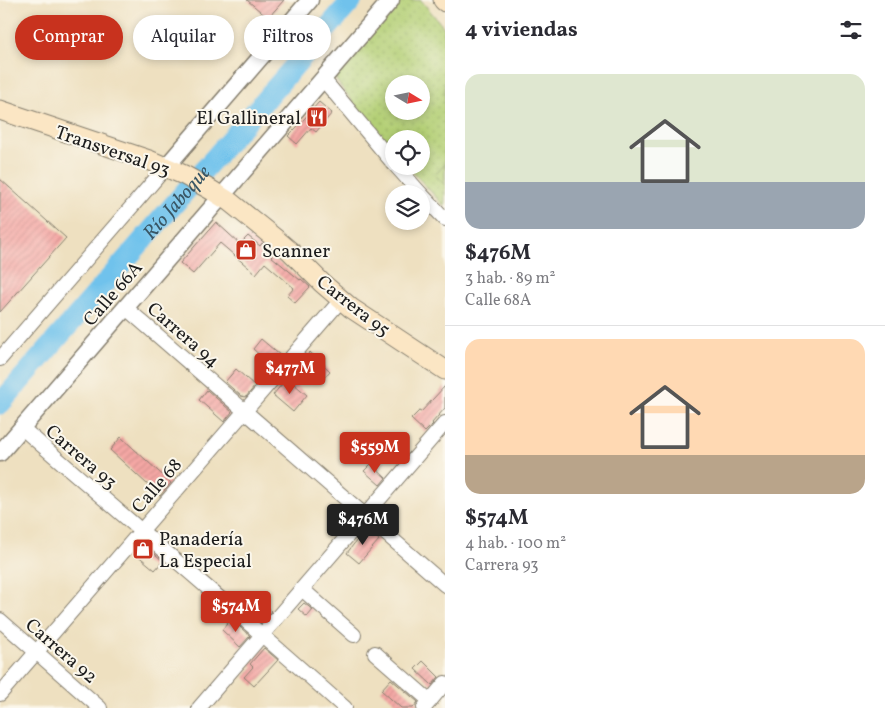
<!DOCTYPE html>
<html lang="es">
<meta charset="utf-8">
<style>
body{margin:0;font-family:Vollkorn,serif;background:#f2f2f3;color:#2b2b33;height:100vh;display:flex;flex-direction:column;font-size:19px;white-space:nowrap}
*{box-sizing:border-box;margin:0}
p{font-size:16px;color:#7c7c81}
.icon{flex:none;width:28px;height:28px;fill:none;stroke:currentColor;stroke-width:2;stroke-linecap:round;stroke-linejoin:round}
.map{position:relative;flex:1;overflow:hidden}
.details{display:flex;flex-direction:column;background:#fff;width:440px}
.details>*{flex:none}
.banner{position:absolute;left:15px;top:15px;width:355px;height:45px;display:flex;gap:10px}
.needle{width:32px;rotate:100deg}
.fabs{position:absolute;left:385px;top:75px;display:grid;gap:10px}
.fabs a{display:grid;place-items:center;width:45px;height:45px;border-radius:50%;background:#fff;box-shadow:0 2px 8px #0003;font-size:25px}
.price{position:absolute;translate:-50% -42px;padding:0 11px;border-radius:5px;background:#c8321e;color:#fff;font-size:16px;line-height:32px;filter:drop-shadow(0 1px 2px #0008)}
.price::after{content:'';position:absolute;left:50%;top:30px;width:15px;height:11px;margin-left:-8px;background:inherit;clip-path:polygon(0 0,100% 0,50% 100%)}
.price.on{background:#222;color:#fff}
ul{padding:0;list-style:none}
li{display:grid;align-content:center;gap:10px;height:265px;padding:0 20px}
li+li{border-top:1px solid #e1e1e2}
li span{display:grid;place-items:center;height:155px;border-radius:15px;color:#555}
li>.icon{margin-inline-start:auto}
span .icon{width:90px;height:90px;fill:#fffc;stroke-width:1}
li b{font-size:21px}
h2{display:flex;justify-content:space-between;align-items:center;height:60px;padding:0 20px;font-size:21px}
.chip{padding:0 18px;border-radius:22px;background:#fff;box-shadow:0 2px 8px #0003;font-size:18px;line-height:45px}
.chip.on{background:#c8321e;color:#fff}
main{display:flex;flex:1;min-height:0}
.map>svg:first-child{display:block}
</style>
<main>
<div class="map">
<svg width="445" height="708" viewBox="0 0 445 708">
<defs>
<pattern id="green-dots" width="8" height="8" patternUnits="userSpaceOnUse" patternTransform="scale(1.25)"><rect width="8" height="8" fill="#b3cf75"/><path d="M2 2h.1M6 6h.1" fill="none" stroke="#99b165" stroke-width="1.8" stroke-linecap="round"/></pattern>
<pattern id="building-hatch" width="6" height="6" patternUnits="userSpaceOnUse" patternTransform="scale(1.25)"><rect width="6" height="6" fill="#f4a7a4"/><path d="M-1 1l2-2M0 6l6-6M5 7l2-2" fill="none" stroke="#d18f8d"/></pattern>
</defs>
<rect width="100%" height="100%" fill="#fbf7ec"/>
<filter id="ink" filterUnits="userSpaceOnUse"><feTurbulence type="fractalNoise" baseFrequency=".02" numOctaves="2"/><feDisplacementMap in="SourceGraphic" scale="10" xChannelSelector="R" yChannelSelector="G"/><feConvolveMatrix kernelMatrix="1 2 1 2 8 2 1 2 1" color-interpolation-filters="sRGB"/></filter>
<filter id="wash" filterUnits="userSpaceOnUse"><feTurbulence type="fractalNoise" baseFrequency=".0096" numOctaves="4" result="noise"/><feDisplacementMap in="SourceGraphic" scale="20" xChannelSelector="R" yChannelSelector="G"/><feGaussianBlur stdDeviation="1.12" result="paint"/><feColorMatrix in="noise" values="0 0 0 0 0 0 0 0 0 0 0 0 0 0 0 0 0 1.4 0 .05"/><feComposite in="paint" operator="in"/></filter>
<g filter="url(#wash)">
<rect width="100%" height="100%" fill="#eee0c0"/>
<!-- green -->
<path fill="url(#green-dots)" stroke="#687648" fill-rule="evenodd" d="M397 0H421L445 29V207L407 166H421V139H394V152L383 140 338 83 334 76ZM394 84H421V111H394Z"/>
<!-- pitch -->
<polygon fill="#b3cf75" stroke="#687648" points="445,164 445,185 435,175"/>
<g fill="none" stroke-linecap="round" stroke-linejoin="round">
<!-- river -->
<path stroke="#70c2ec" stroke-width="21" id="s1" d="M0 404 352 0"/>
</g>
<g id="blocks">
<!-- building -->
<g fill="url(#building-hatch)">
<polygon points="247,0 284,0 268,18"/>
<polygon points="319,102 332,113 316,132 311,128 297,144 288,136 297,127"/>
<polygon points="0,179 66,238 0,312"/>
<polygon points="216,222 240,244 248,236 260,246 262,243 274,253 271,256 300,280 301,279 310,287 295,303 287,296 294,288 265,263 256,274 220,243 193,274 180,263"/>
<polygon points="261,339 281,356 272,366 253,349"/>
<polygon points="310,352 330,371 322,380 302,361"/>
<polygon points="236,369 255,386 246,397 241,396 225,382"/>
<polygon points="287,378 307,395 293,412 273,395"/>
<polygon points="445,386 445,408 432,423 433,424 425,432 411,419 419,411 421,412"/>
<polygon points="207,390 232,412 224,422 199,400"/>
<polygon points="121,437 171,483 160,496 110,450"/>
<polygon points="371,464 386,478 380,485 364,471"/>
<polygon points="342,507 353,516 345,525 334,516"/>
<polygon points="366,528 379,540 359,563 347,553"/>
<polygon points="143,544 163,561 155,570 135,553"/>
<polygon points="258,599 271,611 261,623 248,611"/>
<polygon points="304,603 313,610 307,617 298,609"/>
<polygon points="231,619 250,636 240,647 222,630"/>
<polygon points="264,648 278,660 254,686 244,677 253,667 250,664"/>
<polygon points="423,661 439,677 432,685 415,669"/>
<polygon points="391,679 418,702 413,708 401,708 381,690"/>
</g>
</g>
</g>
<g filter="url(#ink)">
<use href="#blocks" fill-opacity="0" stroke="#857e6e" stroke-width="1"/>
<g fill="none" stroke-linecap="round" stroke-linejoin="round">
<!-- minor casing -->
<g stroke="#857e6e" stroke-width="16">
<g id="minor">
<polyline points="323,79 394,164"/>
<polyline points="396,166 421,194"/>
<polyline points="421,194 445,219"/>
<polyline points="126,308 445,585"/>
<polyline points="0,359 166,167"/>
<path d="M22 428C129 521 239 613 345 708"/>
<polyline points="302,589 354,635"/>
<polyline points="0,620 100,708"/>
<polyline points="375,653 430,701"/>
<polyline points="0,694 341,300"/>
<polyline points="199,708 445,423"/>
<polyline points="424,708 445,683"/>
</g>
</g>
<!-- tertiary casing -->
<g stroke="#857e6e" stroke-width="19">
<g id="tertiary">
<polyline points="166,167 310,0"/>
<polyline points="0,453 391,0"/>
</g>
</g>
<!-- secondary casing -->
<g stroke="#857e6e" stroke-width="21">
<g id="secondary">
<polyline points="443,0 445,2"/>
<polyline points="0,110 149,160 184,175 211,190 230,202 277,240 290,251 322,283 351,308 445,370"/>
</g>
</g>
<!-- minor -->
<use href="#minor" stroke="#fff" stroke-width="14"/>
<!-- tertiary -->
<use href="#tertiary" stroke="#fff" stroke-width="16"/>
<!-- secondary -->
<use href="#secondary" stroke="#fbe6c4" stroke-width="19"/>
</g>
</g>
<!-- icons -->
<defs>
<g id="restaurant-square" transform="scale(1.125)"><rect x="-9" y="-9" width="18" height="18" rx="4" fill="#c8321e" stroke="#fbf7ec"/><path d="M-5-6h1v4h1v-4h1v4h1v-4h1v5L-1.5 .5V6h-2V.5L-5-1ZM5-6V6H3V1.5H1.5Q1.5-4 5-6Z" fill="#fff"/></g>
<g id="shop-square" transform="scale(1.125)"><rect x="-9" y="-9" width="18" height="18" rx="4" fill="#c8321e" stroke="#fbf7ec"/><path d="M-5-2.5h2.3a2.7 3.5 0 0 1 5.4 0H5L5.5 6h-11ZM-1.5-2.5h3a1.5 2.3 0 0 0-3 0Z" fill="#fff"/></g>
</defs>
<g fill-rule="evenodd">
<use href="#restaurant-square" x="317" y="117"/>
<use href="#shop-square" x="246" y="250"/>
<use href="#shop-square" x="143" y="549"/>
</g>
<g text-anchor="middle" stroke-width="4" stroke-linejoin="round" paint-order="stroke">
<!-- poi labels -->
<g font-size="19" fill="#1c1c1c" stroke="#fbf7ec" text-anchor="start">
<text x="301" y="124" text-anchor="end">El Gallineral</text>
<text x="262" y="257">Scanner</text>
<text x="159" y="545">Panadería<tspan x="159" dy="22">La Especial</tspan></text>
</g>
<!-- street labels -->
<g font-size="19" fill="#1c1c1c" stroke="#fbf7ec">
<text transform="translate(113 150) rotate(19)" y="7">Transversal 93</text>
<text transform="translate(112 293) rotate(-49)" y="7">Calle 66A</text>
<text transform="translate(354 305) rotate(38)" y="7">Carrera 95</text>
<text transform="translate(184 334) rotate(41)" y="7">Carrera 94</text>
<text transform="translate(82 456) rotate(41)" y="7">Carrera 93</text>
<text transform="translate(156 485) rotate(-49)" y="7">Calle 68</text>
<text transform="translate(62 650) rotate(41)" y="7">Carrera 92</text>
</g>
<!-- water labels -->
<g font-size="20" font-style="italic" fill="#395665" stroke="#fbf7ec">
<text dy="7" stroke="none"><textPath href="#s1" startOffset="268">Río Jaboque</textPath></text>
</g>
</g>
</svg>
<div class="fabs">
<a><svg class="needle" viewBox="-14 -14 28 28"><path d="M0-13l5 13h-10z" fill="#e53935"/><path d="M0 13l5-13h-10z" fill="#7c7c81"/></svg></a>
<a><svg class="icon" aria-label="locate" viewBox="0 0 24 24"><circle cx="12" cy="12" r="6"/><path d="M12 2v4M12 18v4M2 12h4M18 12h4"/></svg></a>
<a><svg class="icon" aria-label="layers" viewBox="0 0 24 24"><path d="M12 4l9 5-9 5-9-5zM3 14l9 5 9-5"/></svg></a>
</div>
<b class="price" style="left:290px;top:395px">$477M</b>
<b class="price" style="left:375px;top:474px">$559M</b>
<b class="price on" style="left:363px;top:546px">$476M</b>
<b class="price" style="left:236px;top:633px">$574M</b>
<div class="banner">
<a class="chip on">Comprar</a>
<a class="chip">Alquilar</a>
<a class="chip">Filtros</a>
</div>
</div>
<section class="details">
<h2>4 viviendas<svg class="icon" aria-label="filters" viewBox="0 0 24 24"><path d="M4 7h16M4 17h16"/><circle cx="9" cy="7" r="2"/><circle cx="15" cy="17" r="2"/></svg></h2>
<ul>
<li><span style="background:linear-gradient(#dfe7d0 70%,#9aa5b1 0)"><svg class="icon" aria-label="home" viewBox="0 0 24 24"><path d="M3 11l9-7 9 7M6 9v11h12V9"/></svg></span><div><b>$476M</b><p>3 hab. · 89 m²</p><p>Calle 68A</p></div></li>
<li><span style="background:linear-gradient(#ffd9b3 75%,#b9a48a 0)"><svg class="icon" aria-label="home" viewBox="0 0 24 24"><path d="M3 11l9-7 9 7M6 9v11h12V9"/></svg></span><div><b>$574M</b><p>4 hab. · 100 m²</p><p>Carrera 93</p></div></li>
</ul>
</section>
</main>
